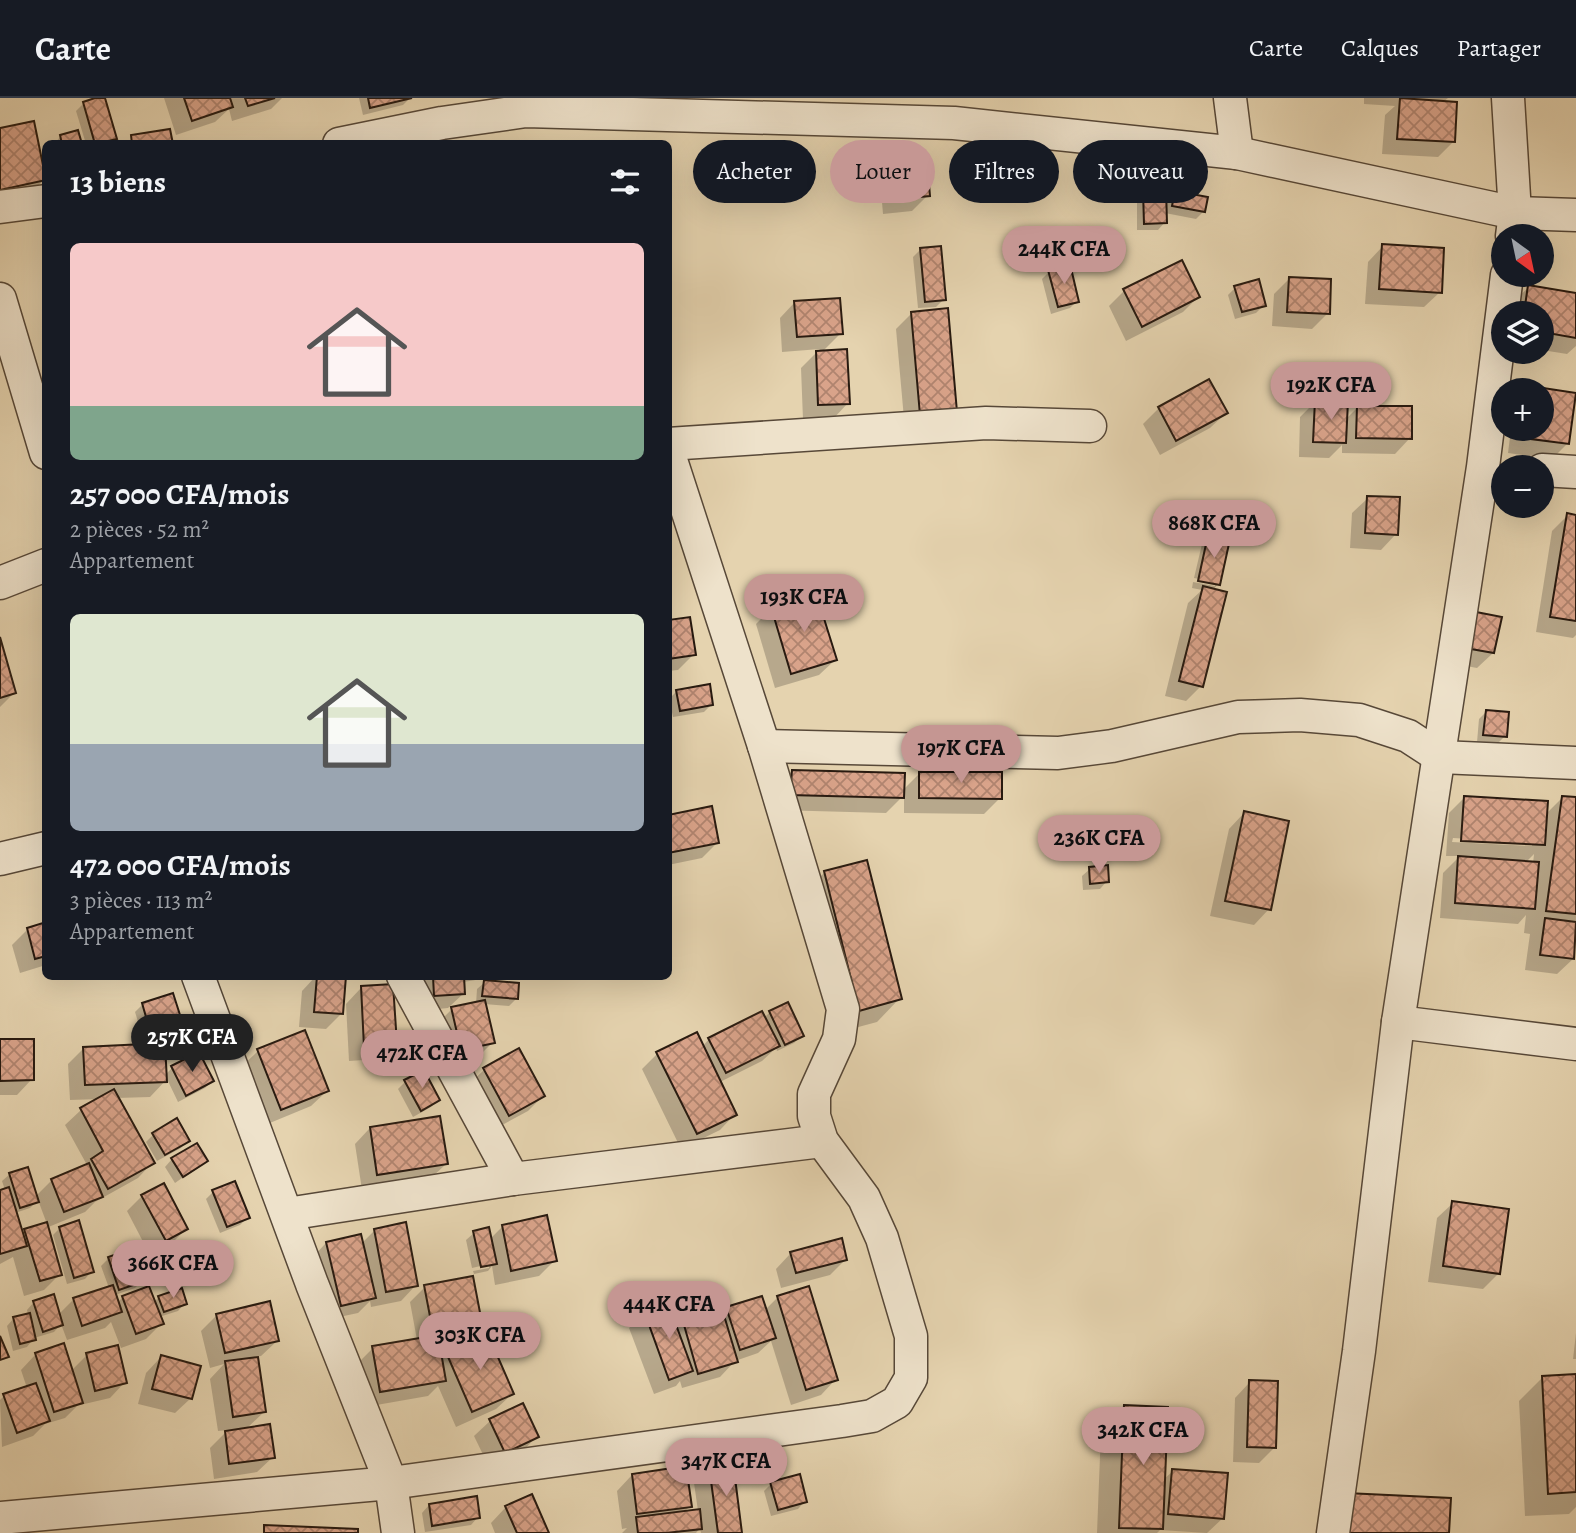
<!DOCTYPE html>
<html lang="fr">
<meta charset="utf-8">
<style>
body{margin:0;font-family:Alegreya,serif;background:#20242c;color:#f1f3f6;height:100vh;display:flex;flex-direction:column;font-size:26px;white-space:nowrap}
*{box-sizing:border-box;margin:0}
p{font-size:23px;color:#9ea1a6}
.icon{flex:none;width:38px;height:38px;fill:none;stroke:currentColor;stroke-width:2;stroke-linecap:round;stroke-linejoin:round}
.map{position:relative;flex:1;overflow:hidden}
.details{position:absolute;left:42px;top:42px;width:630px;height:840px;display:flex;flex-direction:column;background:#171b24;border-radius:10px;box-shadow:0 7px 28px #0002}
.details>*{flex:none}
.hud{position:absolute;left:693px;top:42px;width:665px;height:63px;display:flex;gap:14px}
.needle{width:46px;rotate:147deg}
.controls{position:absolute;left:1491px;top:126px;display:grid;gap:14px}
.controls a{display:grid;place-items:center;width:63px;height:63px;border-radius:50%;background:#171b24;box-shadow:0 7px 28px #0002;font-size:35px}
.price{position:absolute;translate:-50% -60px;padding:0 16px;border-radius:24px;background:#c59692;color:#111;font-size:23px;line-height:46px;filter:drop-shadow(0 2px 4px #0008)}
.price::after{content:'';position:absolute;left:50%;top:42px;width:21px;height:16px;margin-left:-10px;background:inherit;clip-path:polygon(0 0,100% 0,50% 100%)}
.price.selected{background:#222;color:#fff}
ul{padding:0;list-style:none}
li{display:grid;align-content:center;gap:14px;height:371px;padding:0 28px}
li span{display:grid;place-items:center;height:217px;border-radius:10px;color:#555}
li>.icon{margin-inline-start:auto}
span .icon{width:126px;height:126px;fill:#fffc;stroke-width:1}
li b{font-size:30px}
h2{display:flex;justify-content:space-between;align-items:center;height:84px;padding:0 28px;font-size:30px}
.tag{padding:0 24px;border-radius:32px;background:#171b24;box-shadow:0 7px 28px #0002;font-size:24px;line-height:63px}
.tag.selected{background:#c59692;color:#111}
header{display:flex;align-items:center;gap:42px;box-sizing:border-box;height:98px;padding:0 35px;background:#171b24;border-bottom:2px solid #363941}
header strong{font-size:33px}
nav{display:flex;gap:38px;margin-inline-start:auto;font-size:24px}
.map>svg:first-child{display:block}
</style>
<header>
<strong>Carte</strong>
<nav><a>Carte</a><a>Calques</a><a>Partager</a></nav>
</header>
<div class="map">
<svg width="1576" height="1435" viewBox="0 0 1576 1435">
<defs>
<pattern id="building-cross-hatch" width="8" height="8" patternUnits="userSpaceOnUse" patternTransform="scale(1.75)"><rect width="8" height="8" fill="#d9a38a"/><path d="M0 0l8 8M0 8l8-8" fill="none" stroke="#b0846f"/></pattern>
</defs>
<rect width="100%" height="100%" fill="#e5d3af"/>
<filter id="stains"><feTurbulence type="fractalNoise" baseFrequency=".00286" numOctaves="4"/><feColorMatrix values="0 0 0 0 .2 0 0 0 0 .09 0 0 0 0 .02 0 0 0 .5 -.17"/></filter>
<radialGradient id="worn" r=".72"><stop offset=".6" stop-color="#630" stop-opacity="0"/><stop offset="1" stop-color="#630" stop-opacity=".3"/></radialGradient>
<!-- shadow -->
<g fill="#0003" fill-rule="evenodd">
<polygon points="103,0 115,41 111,46 86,46 76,13 84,5"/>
<polygon points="164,0 282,0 271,11 232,23 229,11 215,24 176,37"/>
<polygon points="359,0 410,0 403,7 363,17"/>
<polygon points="1364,0 1448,0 1443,4 1453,44 1438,59 1382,56 1385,17 1395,8 1364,6"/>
<polygon points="0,32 45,81 29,96 0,103"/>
<polygon points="61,38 80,46 54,46"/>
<polygon points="896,66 928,97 912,113 883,116 880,81"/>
<polygon points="1144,93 1165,105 1175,95 1204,113 1196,121 1165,115 1165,124 1158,132 1137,132 1137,101"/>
<polygon points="1383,148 1440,194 1424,209 1365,206 1368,164"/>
<polygon points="921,151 944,201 936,209 918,210 913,159"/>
<polygon points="1049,174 1077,203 1070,210 1051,216 1042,181"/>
<polygon points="1290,180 1328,215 1312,231 1272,228 1274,196"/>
<polygon points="1529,189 1576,197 1576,248 1567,256 1542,252 1542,215 1512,215 1513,204"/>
<polygon points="1235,190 1264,207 1256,215 1235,221 1228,197"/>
<polygon points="1124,193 1198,199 1183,214 1126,243 1109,208"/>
<polygon points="795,204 841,235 822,254 848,305 833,321 803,322 801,270 820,251 782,254 780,220"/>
<polygon points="912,215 956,313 905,332 896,231"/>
<polygon points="1530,290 1574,296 1568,345 1552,361 1508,355 1511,331 1542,331 1542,292 1528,292"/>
<polygon points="1315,304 1345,322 1358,309 1410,340 1395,356 1342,355 1342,347 1329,360 1299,359 1300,319"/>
<polygon points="1159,310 1226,315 1210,330 1160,357 1143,326"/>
<polygon points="1368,400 1396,436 1381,452 1350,450 1352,415"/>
<polygon points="1568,417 1576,418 1576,537 1573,540 1536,534 1552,433"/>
<polygon points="1209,439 1218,486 1213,492 1201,588 1186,603 1165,598 1188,505 1202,492 1192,490 1193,484 1215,488 1215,484 1194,480 1202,446"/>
<polygon points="772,510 835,562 819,577 775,590 756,526"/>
<polygon points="668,524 694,556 678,572 668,573"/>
<polygon points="1456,530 1493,555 1477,570 1450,565"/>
<polygon points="0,545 14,595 0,609"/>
<polygon points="676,594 712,606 704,614 673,619 669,601"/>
<polygon points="1486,614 1505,638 1497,646 1477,644 1479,621"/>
<polygon points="792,673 902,693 920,675 1000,700 984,716 904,715 904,697 886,715 776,712 777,689"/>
<path d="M1465 699 1546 716 1562 700 1576 701V842L1573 861 1557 876 1525 872 1530 836 1524 835 1526 817 1518 826 1440 820 1443 775 1460 758H1446L1449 715ZM1453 740 1532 745V748L1452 744ZM1534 756 1533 766 1525 765Z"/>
<polygon points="1244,715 1269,811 1254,827 1210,818 1229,731"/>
<polygon points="668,718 717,745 702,760 668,767"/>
<polygon points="1090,771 1107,783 1100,791 1083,792 1082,778"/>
<polygon points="825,774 900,900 877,924 836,935 802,797"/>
<polygon points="46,826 46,867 20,875 12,847 28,831"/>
<polygon points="316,878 344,878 342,915 326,931 299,929 302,893"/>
<polygon points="416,878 501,878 463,884 464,895 448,910 419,913"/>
<polygon points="485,884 516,901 509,908 484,906 493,944 477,960 446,967 437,926 452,911 476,906 477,891"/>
<polygon points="361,890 395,945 379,961 349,963 346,906"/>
<polygon points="143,906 178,917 171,924 141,933 135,914"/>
<polygon points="770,914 801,938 794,945 777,953 776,950 762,963 720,984 735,1016 720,1032 681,1051 642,971 657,956 702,949 709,941 764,920"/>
<polygon points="0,943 32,981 17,997 0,997"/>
<path d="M84 950 165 977 172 970 212 983 205 990 178 1004 167 981 150 999 117 1000 153 1064 138 1080 95 1104 85 1114 46 1130 60 1176 44 1192 24 1198 13 1159 0 1166V1094L5 1092 2 1083 10 1076 35 1099 52 1082 87 1067 65 1027 81 1012 100 1001 70 1002 68 966ZM38 1102 47 1126 25 1132 21 1136 15 1115 30 1110Z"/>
<polygon points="258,953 327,993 311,1008 265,1027 242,968"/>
<polygon points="484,972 543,998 528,1013 493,1032 468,987"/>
<polygon points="406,983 438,1002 431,1009 413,1019 398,991"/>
<polygon points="370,1030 446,1066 430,1081 362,1092 355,1046"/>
<polygon points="153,1037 188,1042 181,1050 157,1063 146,1044"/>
<polygon points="172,1061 206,1063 175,1085 165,1069"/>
<polygon points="213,1094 248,1119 240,1127 220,1135 206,1101"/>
<polygon points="142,1098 186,1131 171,1146 150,1157 127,1113"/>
<polygon points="1453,1105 1498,1176 1483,1191 1428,1184 1437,1120"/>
<polygon points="503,1128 555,1162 539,1178 495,1187 492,1168 488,1173 474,1176 473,1173 489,1170 489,1166 472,1170 466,1142 474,1135 490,1141"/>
<polygon points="60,1130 92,1173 85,1181 67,1186 53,1137"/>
<polygon points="375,1132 416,1187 401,1203 371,1209 370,1203 358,1215 325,1222 311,1161 326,1145 361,1146"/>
<polygon points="791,1155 845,1162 830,1177 781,1190 776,1171"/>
<polygon points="109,1160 143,1182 135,1190 115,1197 117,1205 123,1199 154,1204 159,1199 185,1205 178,1213 159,1219 162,1225 146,1241 121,1250 111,1224 105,1230 67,1242 61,1226 54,1234 34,1240 27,1249 13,1253 7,1228 14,1220 28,1217 27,1212 34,1204 58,1217 74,1201 109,1190 101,1168"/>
<polygon points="425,1189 480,1224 465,1240 437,1245 440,1260 446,1254 486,1237 512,1296 496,1311 456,1329 438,1288 428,1298 365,1309 358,1265 373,1250 417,1242 410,1204"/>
<polygon points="778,1199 836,1281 821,1297 791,1307 771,1243 758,1255 735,1263 720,1279 682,1290 680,1283 676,1288 654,1296 629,1230 645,1215 670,1216 679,1208 722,1216 727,1211 765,1212"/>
<polygon points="217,1217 277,1243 261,1258 256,1259 264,1314 245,1332 273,1359 257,1374 214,1381 210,1350 228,1332 218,1333 210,1281 224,1266 210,1270 201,1233"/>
<polygon points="1576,1235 1576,1261 1573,1261"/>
<polygon points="36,1256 71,1273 87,1257 125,1284 110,1300 80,1307 80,1305 65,1320 45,1326 33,1338 2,1349 0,1302 4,1298 27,1290 21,1272"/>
<polygon points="161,1259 191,1300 175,1315 138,1306 146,1275"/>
<polygon points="1576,1277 1576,1409 1569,1416 1525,1418 1519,1303 1543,1279"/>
<polygon points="1250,1284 1275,1349 1259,1365 1233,1364 1235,1300"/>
<polygon points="1125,1309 1163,1382 1173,1373 1223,1420 1207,1435 1160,1432 1157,1435 1097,1435 1101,1332"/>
<polygon points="490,1323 537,1338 522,1354 489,1369 474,1338"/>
<polygon points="710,1369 740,1435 701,1435 700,1430 696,1435 622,1435 627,1430 622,1431 617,1393 632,1377 690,1408 683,1415 698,1413 694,1385"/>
<polygon points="771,1386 805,1403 798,1411 771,1418 764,1393"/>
<polygon points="429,1407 478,1419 471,1427 425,1434 422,1415"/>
<polygon points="506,1409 547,1435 495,1435 491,1425"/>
</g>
<!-- building -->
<g fill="url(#building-cross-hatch)" stroke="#281a10" stroke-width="2">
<polygon points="95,0 105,0 117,41 95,46 83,4"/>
<polygon points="184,0 230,0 233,9 192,23"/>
<polygon points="245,0 275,0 248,8"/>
<polygon points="368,0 412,0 370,10"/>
<polygon points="1400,0 1457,4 1455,44 1397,41"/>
<polygon points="34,23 46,82 0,92 0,30"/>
<polygon points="170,31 173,46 132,46 131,37"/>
<polygon points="78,32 82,46 62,46 60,37"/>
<polygon points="927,62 930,98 898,101 895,64"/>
<polygon points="1166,91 1167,125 1144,126 1143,92"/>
<polygon points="1175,93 1208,99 1205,114 1172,108"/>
<polygon points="1382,146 1444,150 1442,195 1379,191"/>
<polygon points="941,148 946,202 925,204 920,150"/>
<polygon points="1182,162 1200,199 1142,229 1123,191"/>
<polygon points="1070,166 1079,204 1058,209 1048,172"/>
<polygon points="1289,179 1331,181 1330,216 1287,214"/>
<polygon points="1259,181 1266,208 1242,214 1234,188"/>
<polygon points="1528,187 1576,195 1576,240 1542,234 1542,215 1524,215"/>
<polygon points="840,200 843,236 797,239 794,203"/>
<polygon points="948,210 957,314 920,317 911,214"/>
<polygon points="847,251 850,306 818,307 816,253"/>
<polygon points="1209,281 1228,315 1176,343 1158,309"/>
<polygon points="1530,288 1576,295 1569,346 1523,340 1524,331 1542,331 1542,292 1529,292"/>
<polygon points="1315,302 1348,303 1346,345 1313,344"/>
<polygon points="1357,308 1412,308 1412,341 1356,340"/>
<polygon points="1367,398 1400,399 1398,437 1365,435"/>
<polygon points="1567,415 1576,417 1576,523 1550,519"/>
<polygon points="1208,437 1230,441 1220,487 1198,483"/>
<polygon points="1203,488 1227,494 1203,589 1179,583"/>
<polygon points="816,495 837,562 791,576 771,509"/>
<polygon points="1471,513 1502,519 1494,555 1465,550"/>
<polygon points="690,519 696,557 668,561 668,522"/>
<polygon points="0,539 16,595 0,600"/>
<polygon points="710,586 713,607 680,613 676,592"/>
<polygon points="1486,612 1509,614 1507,639 1483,637"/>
<polygon points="792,672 905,675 904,700 790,697"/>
<polygon points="919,674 1002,674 1002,701 919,700"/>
<polygon points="1464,698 1548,703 1545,747 1461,743"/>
<polygon points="1562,698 1576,699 1576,816 1546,813"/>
<polygon points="712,708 719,745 668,755 668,717"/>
<polygon points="1244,713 1289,723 1271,812 1225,803"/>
<polygon points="1458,758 1539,764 1535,811 1455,805"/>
<polygon points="867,762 902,901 859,913 824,773"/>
<polygon points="1108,767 1109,784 1090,786 1089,769"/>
<polygon points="1545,820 1576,824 1574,861 1540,857"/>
<polygon points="46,824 46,858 35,861 27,830"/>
<polygon points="317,878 346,878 343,916 314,914"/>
<polygon points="433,878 464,878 465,896 434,898"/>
<polygon points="484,882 519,885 518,901 482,898"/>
<polygon points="393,886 397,946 364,949 361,888"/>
<polygon points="173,895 180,917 148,926 142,905"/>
<polygon points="485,902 495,945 461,952 451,909"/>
<polygon points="788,904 804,938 785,947 769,913"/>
<polygon points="762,913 780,948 726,975 708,940"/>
<polygon points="305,932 329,993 281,1012 257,951"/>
<polygon points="697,934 737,1017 697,1036 656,954"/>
<polygon points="0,941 34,941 34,982 0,983"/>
<polygon points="165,945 167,984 85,987 83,949"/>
<polygon points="519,950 545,998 509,1018 483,970"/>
<polygon points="199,954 214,983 186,998 171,968"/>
<polygon points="424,972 440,1002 421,1013 404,982"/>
<polygon points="114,991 155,1065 108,1091 91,1061 103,1053 80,1010"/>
<polygon points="440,1018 448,1066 377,1077 370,1029"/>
<polygon points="177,1020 190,1043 165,1057 152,1035"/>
<polygon points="197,1045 208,1063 183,1079 171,1060"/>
<polygon points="89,1065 103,1099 64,1114 51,1081"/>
<polygon points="28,1069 39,1104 20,1110 9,1075"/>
<polygon points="235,1083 250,1120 227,1129 212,1092"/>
<polygon points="164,1085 188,1131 166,1143 141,1097"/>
<polygon points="9,1089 27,1148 0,1156 0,1092"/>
<polygon points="1452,1103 1509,1111 1500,1176 1443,1168"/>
<polygon points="547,1117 557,1163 511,1173 502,1127"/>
<polygon points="79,1122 94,1174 74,1180 59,1129"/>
<polygon points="47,1124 62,1177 40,1183 24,1131"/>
<polygon points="406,1124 418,1188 386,1194 374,1131"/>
<polygon points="489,1129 497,1166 481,1169 473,1133"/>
<polygon points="361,1136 376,1200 341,1208 326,1144"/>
<polygon points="842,1140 847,1162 796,1175 790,1154"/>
<polygon points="134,1150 145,1183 119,1192 108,1159"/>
<polygon points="473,1178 482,1225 433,1234 424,1187"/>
<polygon points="113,1187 122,1214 82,1228 73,1200"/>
<polygon points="149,1188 164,1226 136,1236 122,1198"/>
<polygon points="809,1188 838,1282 806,1292 777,1198"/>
<polygon points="182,1190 187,1206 164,1214 158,1198"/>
<polygon points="717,1194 738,1264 698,1276 678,1206"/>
<polygon points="54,1196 63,1227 43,1234 33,1203"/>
<polygon points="762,1198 776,1240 740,1252 726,1209"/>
<polygon points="270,1203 279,1243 225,1255 216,1216"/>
<polygon points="668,1205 693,1273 669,1282 644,1213"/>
<polygon points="30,1215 36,1242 20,1246 13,1219"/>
<polygon points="487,1234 514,1296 472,1314 445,1252"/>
<polygon points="438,1237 446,1283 380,1294 372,1248"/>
<polygon points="0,1238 9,1259 0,1262"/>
<polygon points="64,1245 83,1305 54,1314 35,1255"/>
<polygon points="118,1247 127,1285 95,1293 86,1255"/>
<polygon points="161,1257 201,1268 192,1301 152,1291"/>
<polygon points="258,1259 266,1314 233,1319 225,1263"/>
<polygon points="1576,1276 1576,1394 1548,1396 1542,1278"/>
<polygon points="1249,1282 1278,1283 1276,1350 1247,1349"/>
<polygon points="36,1285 50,1323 17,1335 3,1296"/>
<polygon points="523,1305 539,1339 505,1355 489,1321"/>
<polygon points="1124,1307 1168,1309 1163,1431 1119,1430"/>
<polygon points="270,1326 275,1360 229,1366 225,1333"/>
<polygon points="733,1364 742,1435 718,1435 709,1368"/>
<polygon points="686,1368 692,1409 637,1416 632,1376"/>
<polygon points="1172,1371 1228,1375 1224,1421 1168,1416"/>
<polygon points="800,1376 807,1404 778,1412 770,1384"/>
<polygon points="1346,1395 1451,1400 1449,1435 1344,1435"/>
<polygon points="532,1396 549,1435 517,1435 505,1408"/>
<polygon points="477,1398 480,1420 432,1428 429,1406"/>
<polygon points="700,1411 702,1431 666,1435 638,1435 636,1419"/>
<polygon points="264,1427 358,1431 358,1435 264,1435"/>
</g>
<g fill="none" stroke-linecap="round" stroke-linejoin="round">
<!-- minor casing -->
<g stroke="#574838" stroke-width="35">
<g id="minor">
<polyline points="1230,0 1237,55"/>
<polyline points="1508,0 1515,115 1512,138"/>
<polyline points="339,46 442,25 526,13 954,25 1237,55 1515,115 1576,117"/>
<polyline points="0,109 46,103"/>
<polyline points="0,201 46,355"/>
<polyline points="668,346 986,325 1090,328"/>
<polyline points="1542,372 1576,374"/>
<polyline points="0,485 46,467"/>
<polyline points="764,648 1058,655 1112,648 1238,619 1300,617 1359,622 1408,638 1440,659 1576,665"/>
<polyline points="0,761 46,750"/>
<polyline points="198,878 312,1186 391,1385 398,1435"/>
<polyline points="403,878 513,1081"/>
<polyline points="1398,924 1576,946"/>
<polyline points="287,1116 513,1081 822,1043"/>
<polyline points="0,1420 391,1385 842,1323 872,1318 897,1304 911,1280 911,1238 882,1140 864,1100 822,1043 814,1018 814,996 839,941 843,911 764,648 668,353"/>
<polyline points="1333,1435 1359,1253 1398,924 1483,369 1507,177"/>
</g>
</g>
<!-- minor -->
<use href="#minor" stroke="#eee2cb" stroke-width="32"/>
</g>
<rect width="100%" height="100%" filter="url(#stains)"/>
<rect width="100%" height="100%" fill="url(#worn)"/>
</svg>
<div class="controls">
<a><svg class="needle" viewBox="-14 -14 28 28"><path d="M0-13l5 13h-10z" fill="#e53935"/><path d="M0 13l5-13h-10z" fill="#9ea1a6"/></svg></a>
<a><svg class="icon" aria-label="layers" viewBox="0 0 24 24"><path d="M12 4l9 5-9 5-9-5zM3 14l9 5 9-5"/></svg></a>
<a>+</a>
<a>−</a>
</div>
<b class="price" style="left:1064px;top:188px">244K CFA</b>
<b class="price" style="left:1331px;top:324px">192K CFA</b>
<b class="price" style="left:1214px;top:462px">868K CFA</b>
<b class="price" style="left:804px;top:536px">193K CFA</b>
<b class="price" style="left:961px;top:687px">197K CFA</b>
<b class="price" style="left:1099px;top:777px">236K CFA</b>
<b class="price selected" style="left:192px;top:976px">257K CFA</b>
<b class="price" style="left:422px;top:992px">472K CFA</b>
<b class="price" style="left:173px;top:1202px">366K CFA</b>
<b class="price" style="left:669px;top:1243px">444K CFA</b>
<b class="price" style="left:480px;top:1274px">303K CFA</b>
<b class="price" style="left:1143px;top:1369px">342K CFA</b>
<b class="price" style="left:726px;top:1400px">347K CFA</b>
<div class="hud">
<a class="tag">Acheter</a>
<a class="tag selected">Louer</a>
<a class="tag">Filtres</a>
<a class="tag">Nouveau</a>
</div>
<section class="details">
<h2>13 biens<svg class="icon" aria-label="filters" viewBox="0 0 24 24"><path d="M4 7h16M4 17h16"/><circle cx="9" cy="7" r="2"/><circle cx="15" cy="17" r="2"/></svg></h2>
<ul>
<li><span style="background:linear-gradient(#f6c9c9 75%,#7fa58c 0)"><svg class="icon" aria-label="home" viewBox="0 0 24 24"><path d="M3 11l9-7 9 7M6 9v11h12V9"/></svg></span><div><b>257 000 CFA/mois</b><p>2 pièces · 52 m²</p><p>Appartement</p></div></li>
<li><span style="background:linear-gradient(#dfe7d0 60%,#9aa5b1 0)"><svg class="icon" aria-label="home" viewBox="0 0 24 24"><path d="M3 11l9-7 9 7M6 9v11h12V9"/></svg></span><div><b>472 000 CFA/mois</b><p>3 pièces · 113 m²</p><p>Appartement</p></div></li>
</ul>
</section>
</div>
